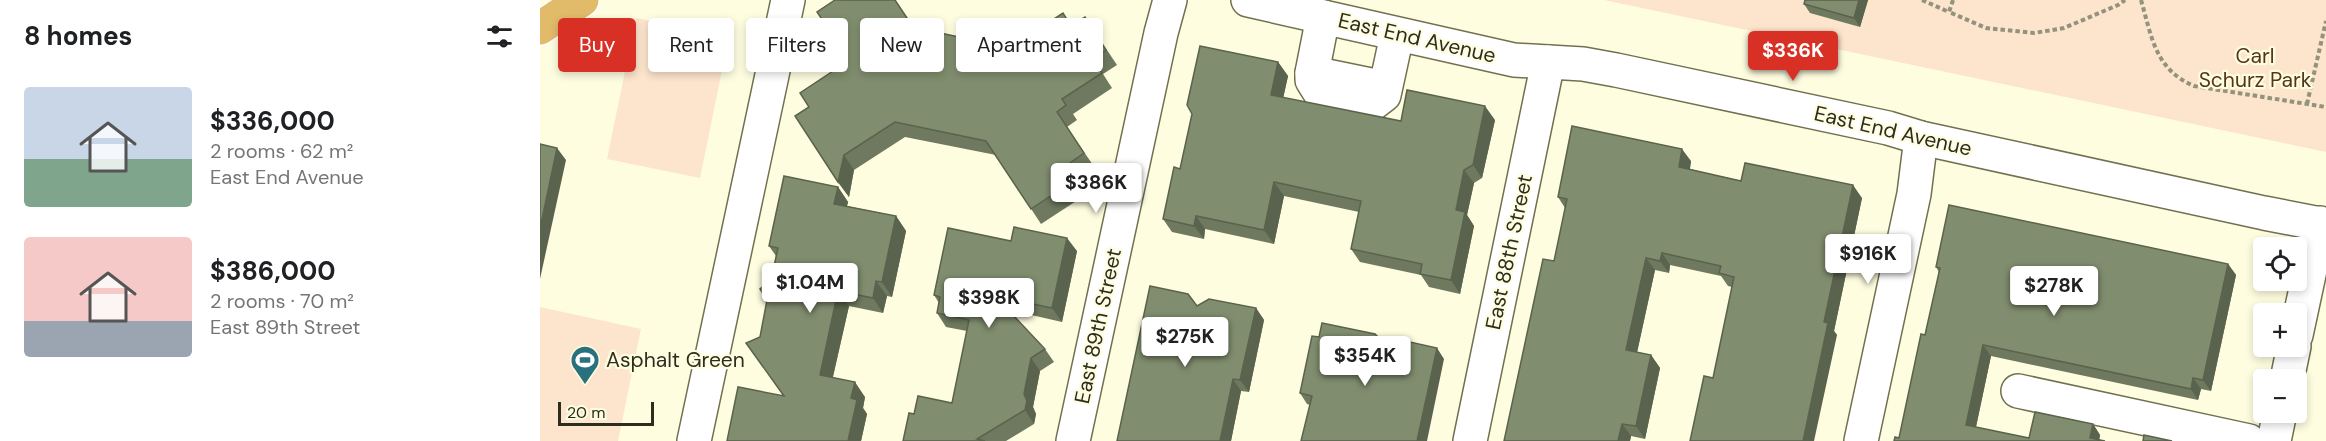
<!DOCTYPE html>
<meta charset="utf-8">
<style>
body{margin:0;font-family:"DM Sans",sans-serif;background:#f2f2f2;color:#202124;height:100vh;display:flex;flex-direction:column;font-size:22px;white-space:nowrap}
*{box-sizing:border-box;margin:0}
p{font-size:20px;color:#757577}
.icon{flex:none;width:33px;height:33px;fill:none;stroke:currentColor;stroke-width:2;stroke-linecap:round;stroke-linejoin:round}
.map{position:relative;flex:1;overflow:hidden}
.drawer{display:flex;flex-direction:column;background:#fff;width:540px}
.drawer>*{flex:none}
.banner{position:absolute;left:18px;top:18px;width:570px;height:54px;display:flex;gap:12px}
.tools{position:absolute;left:1713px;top:237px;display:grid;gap:12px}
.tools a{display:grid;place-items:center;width:54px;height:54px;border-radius:6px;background:#fff;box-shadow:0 3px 9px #0003;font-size:30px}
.scale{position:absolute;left:18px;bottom:15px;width:96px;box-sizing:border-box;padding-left:6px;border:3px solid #2d2d1f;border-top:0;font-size:16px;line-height:21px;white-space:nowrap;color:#2d2d1f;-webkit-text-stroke:4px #fffde0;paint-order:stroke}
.price{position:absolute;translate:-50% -51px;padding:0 14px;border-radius:6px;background:#fff;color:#222;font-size:20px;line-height:39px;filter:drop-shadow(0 2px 3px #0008)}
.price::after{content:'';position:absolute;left:50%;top:36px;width:18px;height:14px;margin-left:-9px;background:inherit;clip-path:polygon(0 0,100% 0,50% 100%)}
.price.on{background:#d93025;color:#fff}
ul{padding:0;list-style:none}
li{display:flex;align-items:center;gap:18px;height:150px;padding:0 24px}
li span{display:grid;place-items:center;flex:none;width:168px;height:120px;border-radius:6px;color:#555}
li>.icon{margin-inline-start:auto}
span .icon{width:72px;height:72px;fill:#fffc;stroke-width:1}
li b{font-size:26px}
h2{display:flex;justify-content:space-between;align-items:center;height:72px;padding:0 24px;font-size:26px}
.tag{padding:0 21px;border-radius:6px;background:#fff;box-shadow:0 3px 9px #0003;font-size:21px;line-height:54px}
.tag.on{background:#d93025;color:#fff}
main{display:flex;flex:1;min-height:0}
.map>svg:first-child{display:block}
</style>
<main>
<section class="drawer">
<h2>8 homes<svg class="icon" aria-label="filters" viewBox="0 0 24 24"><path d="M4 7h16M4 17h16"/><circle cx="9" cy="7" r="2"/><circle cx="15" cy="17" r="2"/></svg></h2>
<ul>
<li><span style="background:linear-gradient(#c9d6e8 60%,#7fa58c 0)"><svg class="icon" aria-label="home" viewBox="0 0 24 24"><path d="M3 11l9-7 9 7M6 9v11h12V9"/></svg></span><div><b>$336,000</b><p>2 rooms · 62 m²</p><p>East End Avenue</p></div></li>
<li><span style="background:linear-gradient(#f6c9c9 70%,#9aa5b1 0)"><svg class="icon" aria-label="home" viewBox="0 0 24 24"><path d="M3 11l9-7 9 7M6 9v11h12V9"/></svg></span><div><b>$386,000</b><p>2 rooms · 70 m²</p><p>East 89th Street</p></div></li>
</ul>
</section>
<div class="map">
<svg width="1786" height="441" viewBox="0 0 1786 441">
<rect width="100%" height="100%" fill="#fffde0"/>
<!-- green -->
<g fill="#fde4cd">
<polygon points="1064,0 1786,0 1786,152"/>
<polygon points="96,18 189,36 160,178 67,159"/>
<polygon points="0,307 101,329 78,441 0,441"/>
</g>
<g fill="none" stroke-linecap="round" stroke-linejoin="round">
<!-- minor casing -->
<g stroke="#727050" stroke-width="36">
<g id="minor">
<polyline points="708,0 974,60 1043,64 1076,70 1348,128 1381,138 1724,213 1786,225"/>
<polyline points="783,17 772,73 772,80 782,96 793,100"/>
<polyline points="772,73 845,88"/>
<polyline points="819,105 831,105 844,95 857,35"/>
<polyline points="1756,335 1780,223"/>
<polyline points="1747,380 1754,346"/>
<polyline points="1478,391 1709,441"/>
<polyline points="154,441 248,0"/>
<polyline points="533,441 621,33 630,0"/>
<polyline points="930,441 1008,62"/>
<polyline points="1321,441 1374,194 1381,138"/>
<polyline points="1734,441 1740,412"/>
</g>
</g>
<!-- highway casing -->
<g stroke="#fff" stroke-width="36">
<polyline id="highway" points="0,28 42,0"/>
</g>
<!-- path -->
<g stroke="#93927d" stroke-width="4" stroke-dasharray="4.5 3" stroke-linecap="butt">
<polyline points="1382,0 1409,12"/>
<polyline points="1413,0 1409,12 1446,28 1494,33 1524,28 1578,5 1585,0"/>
<path d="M1601 0C1612 38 1615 69 1654 86L1786 107"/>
<polyline points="1767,104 1786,21"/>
</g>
<!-- minor -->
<use href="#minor" stroke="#fff" stroke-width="33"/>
<!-- highway -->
<use href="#highway" stroke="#e1ba6a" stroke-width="33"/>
</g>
<!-- wall -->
<g fill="#6e795f">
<polygon points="295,0 355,0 373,28 469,48 532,26 545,17 577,65 563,74 572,88 533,114 537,120 527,127 555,168 541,178 550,192 501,224 456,155 365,137 314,170 309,197 298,182 302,65 304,52"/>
<polygon points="1265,0 1328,0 1320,27 1270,13 1264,4"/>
<polygon points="738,62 748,76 743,98 861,121 955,120 942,178 934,183 927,215 934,226 920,294 889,287 881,275 820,262 811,249 819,212 744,196 734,244 665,229 664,239 632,232 623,219 640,169 652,114"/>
<polygon points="1151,161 1150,169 1201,181 1322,198 1294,331 1297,335 1173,378 1192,287 1188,286 1181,276 1130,265 1129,273 1115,270 1097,352 1111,355 1120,368 1105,439 1091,436 1090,441 964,441 1014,261 1025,208 1018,197"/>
<polygon points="298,187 308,202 307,206 356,216 366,231 352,297 347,296 343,313 309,306 293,377 325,397 323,408 327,414 321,441 187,441 244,396 220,337 236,256 229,246"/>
<polygon points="471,241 537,251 522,322 469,310 505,349 514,362 500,371 493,407 496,414 494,424 466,441 363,441 374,414 412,403 427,331 406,327 397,313 399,303 394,295"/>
<polygon points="1688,264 1696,275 1671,391 1661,389 1658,400 1451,356 1436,427 1489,438 1553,424 1560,435 1559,440 1359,438 1385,335 1399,272 1396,267"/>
<polygon points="657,306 716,308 724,320 709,392 701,391 691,441"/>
<polygon points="779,337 840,339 904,359 770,405 767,404 760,393"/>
</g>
<!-- shaded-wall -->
<g fill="#5a634d">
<polygon points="1319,0 1328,0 1320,27 1314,18"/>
<polygon points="738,62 748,76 741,108 731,95"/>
<polygon points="945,106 955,120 942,178 933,165"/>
<polygon points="17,148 26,160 0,279 0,229"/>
<polygon points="1142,149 1151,161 1148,180 1139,167"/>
<polygon points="304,155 314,170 309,197 298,182"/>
<polygon points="924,170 934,183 927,215 934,226 920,294 911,280 916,210"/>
<polygon points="734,182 744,196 734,244 724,230"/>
<polygon points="1313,185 1322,198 1294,331 1297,335 1274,441 1263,441 1284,322"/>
<polygon points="298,187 308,202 304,218 294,204"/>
<polygon points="356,216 366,231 352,297 342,282"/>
<polygon points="656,216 665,229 664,239 654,226"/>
<polygon points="527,238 537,251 522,322 512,308"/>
<polygon points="1122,253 1130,265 1129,273 1120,261"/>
<polygon points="1106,258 1115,270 1095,362 1086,350"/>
<polygon points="1688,264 1696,275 1671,391 1663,380"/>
<polygon points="336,281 347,296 343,313 333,298"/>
<polygon points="298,291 309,306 290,389 280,375"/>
<polygon points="716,308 724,320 709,392 700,380"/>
<polygon points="1443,345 1451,356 1434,436 1426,425"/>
<polygon points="897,348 904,359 887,441 877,441"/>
<polygon points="1111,355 1120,368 1105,439 1096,426"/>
<polygon points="491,358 500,371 493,407 496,414 494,424 485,410 484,394"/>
<polygon points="1653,378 1661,389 1658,400 1651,389"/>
<polygon points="693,379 701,391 691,441 680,441"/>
<polygon points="315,382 325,397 323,408 327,414 321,441 308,441 311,398"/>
<polygon points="1082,424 1091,436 1090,441 1078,441"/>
<polygon points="1553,424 1560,435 1559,441 1550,438"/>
</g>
<!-- building -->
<g fill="#808d6e" stroke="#5a634d" stroke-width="1.5">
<polygon points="295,0 355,0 373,27 469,48 523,13 531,26 545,17 566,50 553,59 562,73 522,99 526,105 517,112 544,153 530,163 539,177 491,209 446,141 355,122 304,155 298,182 255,116 269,107 260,93 302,65 296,57 304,52 277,12"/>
<polygon points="1265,0 1319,0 1314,18 1264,4"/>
<polygon points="660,46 738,62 731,95 861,121 867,90 945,106 933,165 924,170 916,210 925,212 911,280 880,274 882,264 811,249 821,201 734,182 724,230 656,216 654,226 623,219 634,167 640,169 652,114 647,105"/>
<polygon points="1032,126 1142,149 1139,167 1201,181 1205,163 1313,185 1284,322 1288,323 1263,441 1150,441 1164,376 1173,378 1194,277 1179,273 1181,266 1122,253 1120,261 1106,258 1086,350 1111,355 1096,426 1082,424 1078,441 964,441 1003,259 1014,261 1027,199 1018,197"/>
<polygon points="0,144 17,148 0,229"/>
<polygon points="244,176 298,187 294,204 356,216 342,282 336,281 333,298 298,291 280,375 315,382 311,398 317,400 308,441 187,441 198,387 244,396 206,343 220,337 227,300 220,289 231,280 238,248 229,246"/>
<polygon points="1409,205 1688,264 1663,380 1653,378 1651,389 1443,345 1426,425 1489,438 1495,412 1553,424 1550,438 1565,441 1354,441 1355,437 1359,438 1381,334 1385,335 1400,268 1396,267"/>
<polygon points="474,227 527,238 512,308 455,296 505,349 491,358 484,394 487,401 485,410 437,439 445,441 363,441 369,413 374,414 378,396 412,403 429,320 397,313 400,297 394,295 408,228 471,241"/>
<polygon points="610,286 648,294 657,306 669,299 716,308 700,380 693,379 680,441 577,441"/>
<polygon points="782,323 835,334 840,339 856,343 861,340 897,348 877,441 761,441 772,396 760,393 772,336 779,337"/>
<polygon points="1604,435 1632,441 1603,441"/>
</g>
<!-- icons -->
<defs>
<g id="stadium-pin" transform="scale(1.5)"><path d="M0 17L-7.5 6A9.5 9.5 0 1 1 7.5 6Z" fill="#29717c" stroke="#fffde0"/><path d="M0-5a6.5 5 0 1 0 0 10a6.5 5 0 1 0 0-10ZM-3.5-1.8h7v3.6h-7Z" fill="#fff"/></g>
</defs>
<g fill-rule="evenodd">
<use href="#stadium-pin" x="45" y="360"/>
</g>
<g text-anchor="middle" stroke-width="4.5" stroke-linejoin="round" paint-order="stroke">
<!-- street labels -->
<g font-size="21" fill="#2d2d1f" stroke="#fffde0">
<text transform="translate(877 38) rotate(13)" y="7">East End Avenue</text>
<text transform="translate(1353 131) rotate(13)" y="7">East End Avenue</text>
<text transform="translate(969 252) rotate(-78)" y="7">East 88th Street</text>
<text transform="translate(558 326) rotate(-78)" y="7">East 89th Street</text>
</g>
<!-- park labels -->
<g font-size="21" fill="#533518" stroke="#fffde0">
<text x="1715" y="63">Carl<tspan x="1715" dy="24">Schurz Park</tspan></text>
</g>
<!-- poi labels -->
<g font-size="21" fill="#2d2d1f" stroke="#fffde0" text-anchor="start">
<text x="66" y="367">Asphalt Green</text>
</g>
</g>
</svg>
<div class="tools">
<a><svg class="icon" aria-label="locate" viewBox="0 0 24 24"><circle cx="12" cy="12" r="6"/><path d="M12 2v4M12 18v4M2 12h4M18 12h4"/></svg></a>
<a>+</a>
<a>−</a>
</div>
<div class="scale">20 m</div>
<b class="price on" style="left:1253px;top:82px">$336K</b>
<b class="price" style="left:556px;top:214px">$386K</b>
<b class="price" style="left:1328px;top:285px">$916K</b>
<b class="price" style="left:270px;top:314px">$1.04M</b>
<b class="price" style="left:1514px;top:317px">$278K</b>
<b class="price" style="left:449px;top:329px">$398K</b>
<b class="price" style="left:645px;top:368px">$275K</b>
<b class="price" style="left:825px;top:387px">$354K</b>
<div class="banner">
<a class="tag on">Buy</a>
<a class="tag">Rent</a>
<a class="tag">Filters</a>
<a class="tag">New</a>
<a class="tag">Apartment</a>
</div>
</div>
</main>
